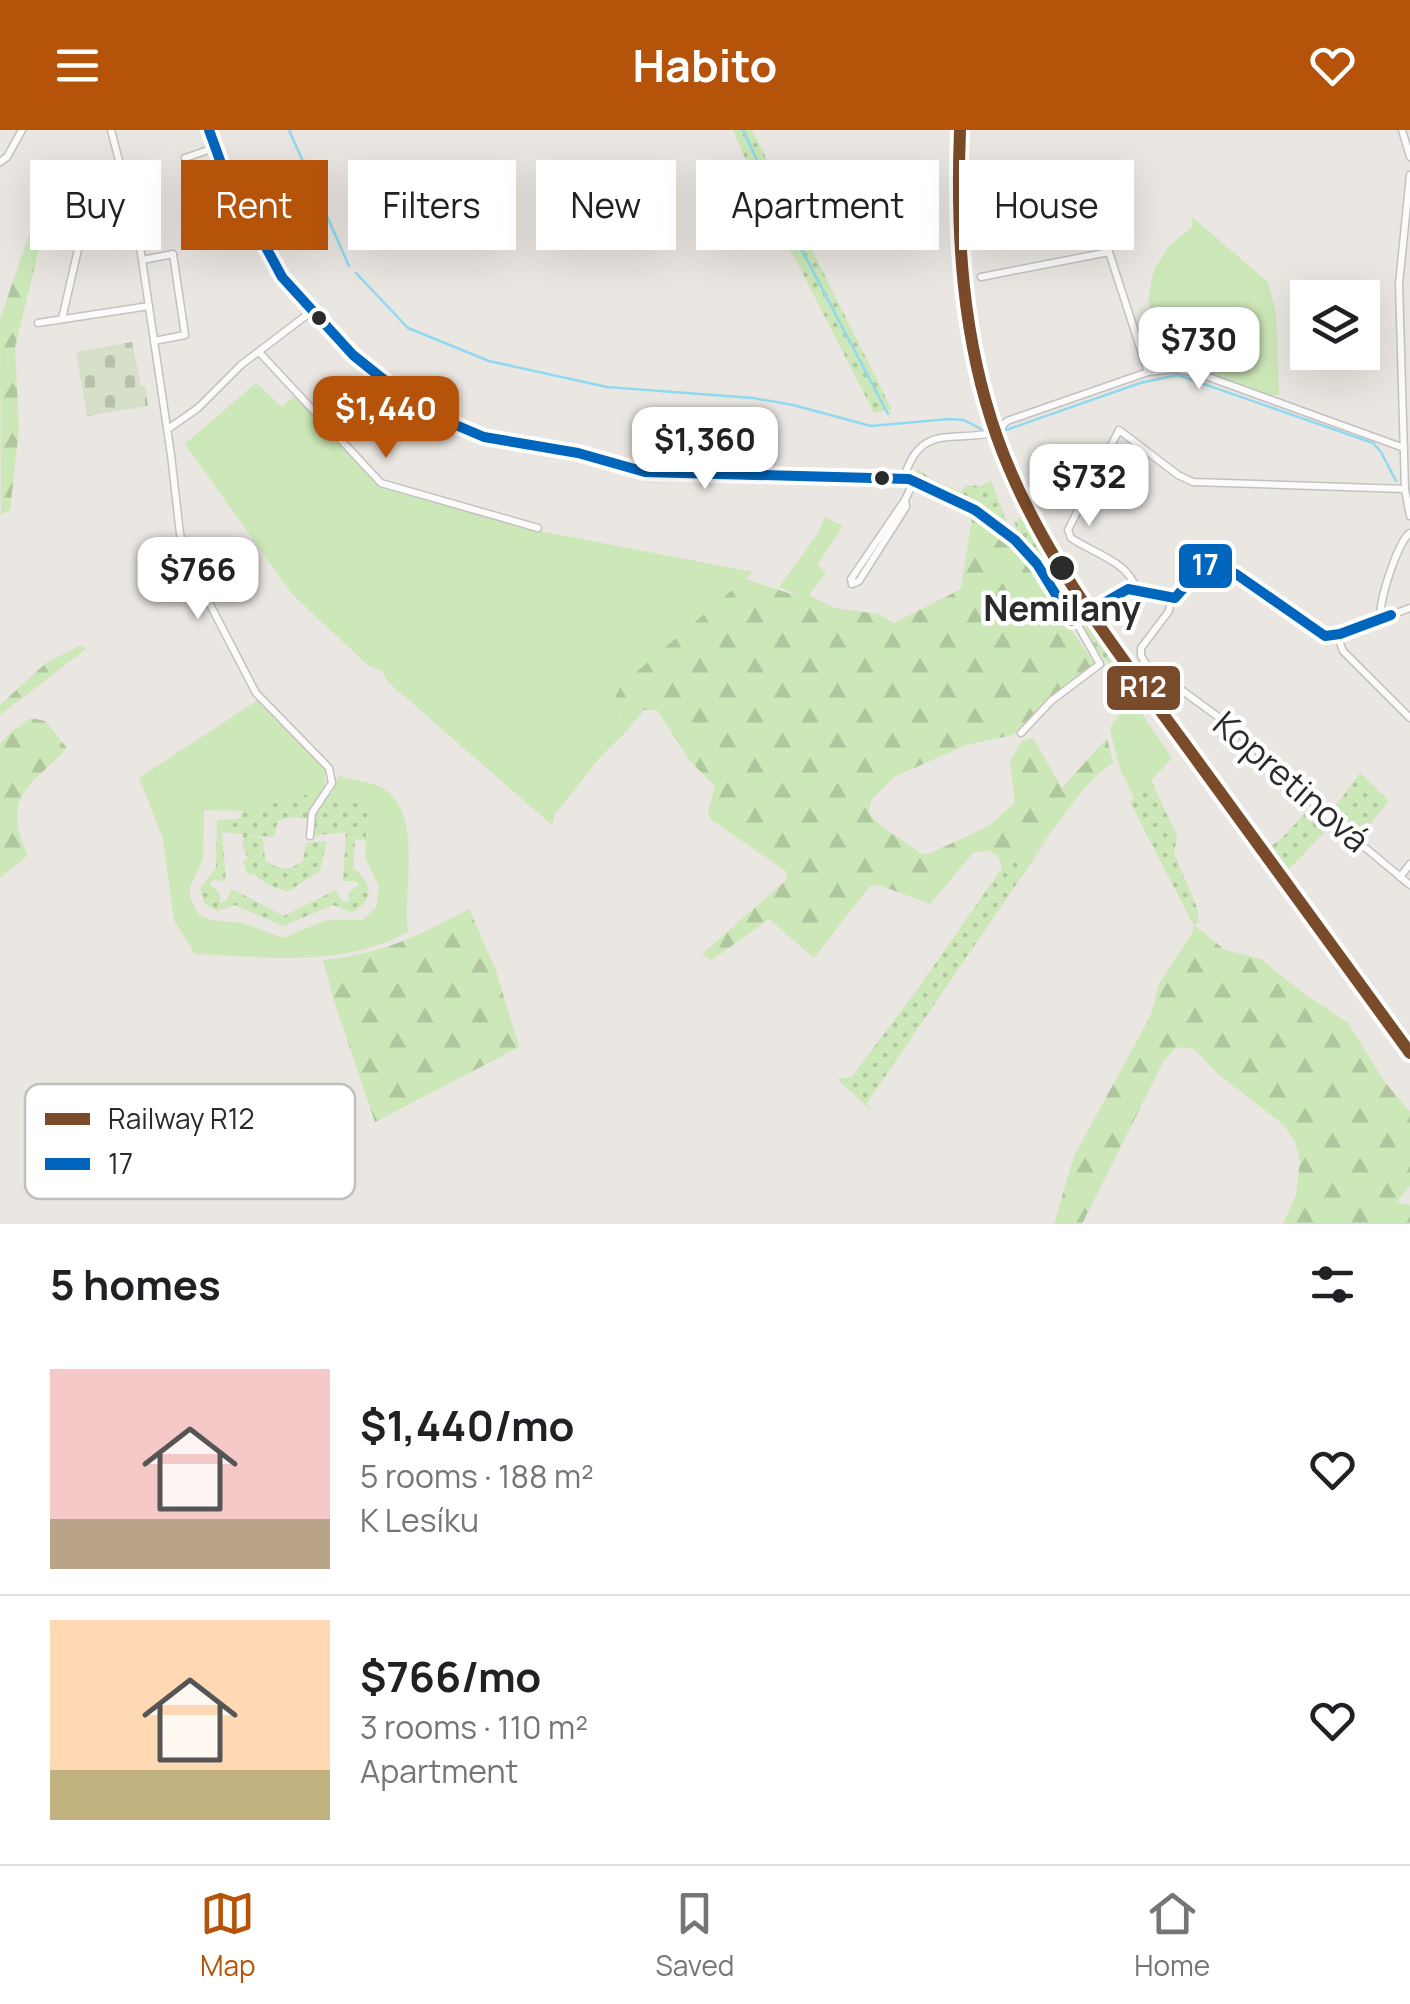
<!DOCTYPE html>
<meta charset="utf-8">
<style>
body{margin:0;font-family:Manrope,sans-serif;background:#f6f6f6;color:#202124;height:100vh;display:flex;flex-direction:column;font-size:38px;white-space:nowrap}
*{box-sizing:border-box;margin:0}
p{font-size:32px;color:#757577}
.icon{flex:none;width:55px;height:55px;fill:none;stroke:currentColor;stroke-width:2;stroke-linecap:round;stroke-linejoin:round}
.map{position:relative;height:1094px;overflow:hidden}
.panel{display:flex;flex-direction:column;background:#fff;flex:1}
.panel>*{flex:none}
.guide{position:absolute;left:30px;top:30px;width:1350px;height:90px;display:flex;gap:20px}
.tools{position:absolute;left:1290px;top:150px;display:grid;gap:20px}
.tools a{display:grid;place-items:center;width:90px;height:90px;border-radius:0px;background:#fff;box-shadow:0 10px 40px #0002;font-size:50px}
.price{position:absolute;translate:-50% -85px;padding:0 22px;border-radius:20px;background:#fff;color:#222;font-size:32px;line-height:65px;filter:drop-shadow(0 2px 5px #0008)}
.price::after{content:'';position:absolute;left:50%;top:60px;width:30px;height:22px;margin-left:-15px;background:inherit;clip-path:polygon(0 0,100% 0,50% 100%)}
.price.current{background:#b45309;color:#fff}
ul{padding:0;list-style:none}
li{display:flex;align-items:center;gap:30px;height:250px;padding:0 50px}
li+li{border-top:2px solid #e0e0e0}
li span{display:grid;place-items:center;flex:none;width:280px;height:200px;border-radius:0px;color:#555}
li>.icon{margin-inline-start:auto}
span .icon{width:120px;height:120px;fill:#fffc;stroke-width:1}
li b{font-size:42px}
h2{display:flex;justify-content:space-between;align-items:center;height:120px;padding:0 50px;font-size:42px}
.tag{padding:0 35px;border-radius:0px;background:#fff;box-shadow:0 10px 40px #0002;font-size:35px;line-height:90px}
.tag.current{background:#b45309;color:#fff}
header{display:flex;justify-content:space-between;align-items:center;height:130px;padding:0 50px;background:#b45309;color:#fff;font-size:45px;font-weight:700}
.tab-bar{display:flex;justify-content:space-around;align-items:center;height:140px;border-top:2px solid #e0e0e0;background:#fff;font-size:28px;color:#757577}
.tab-bar a{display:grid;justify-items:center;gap:5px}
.tab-bar .current{color:#b45309}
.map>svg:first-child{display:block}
</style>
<header><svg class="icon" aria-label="menu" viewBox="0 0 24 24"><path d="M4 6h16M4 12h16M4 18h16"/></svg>Habito<svg class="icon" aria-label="heart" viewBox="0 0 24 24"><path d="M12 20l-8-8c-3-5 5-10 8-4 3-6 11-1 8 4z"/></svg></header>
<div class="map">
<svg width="1410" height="1094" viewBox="0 0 1410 1094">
<defs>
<pattern id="grass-dots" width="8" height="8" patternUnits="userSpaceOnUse" patternTransform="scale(2.5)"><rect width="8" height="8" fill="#cce7b8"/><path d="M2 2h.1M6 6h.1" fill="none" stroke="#afc69e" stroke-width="1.8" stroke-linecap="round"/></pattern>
<pattern id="forest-firs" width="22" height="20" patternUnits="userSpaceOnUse" patternTransform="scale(2.5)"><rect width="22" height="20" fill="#cce7b8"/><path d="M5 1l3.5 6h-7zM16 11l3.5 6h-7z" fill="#afc69e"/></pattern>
<pattern id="cemetery-stones" width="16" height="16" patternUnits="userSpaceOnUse" patternTransform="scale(2.5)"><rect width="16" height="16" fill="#d6dfc8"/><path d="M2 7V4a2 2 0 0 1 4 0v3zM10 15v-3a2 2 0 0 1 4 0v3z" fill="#b8c0ac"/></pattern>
</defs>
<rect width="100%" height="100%" fill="#eae6e1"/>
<!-- grass -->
<g fill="url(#grass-dots)" fill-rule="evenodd">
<polygon points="733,0 752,0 892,280 874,283 796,130 775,98"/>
<polygon points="919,339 928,347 961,362 966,355 981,356 991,350 1008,396 908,344 910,340 916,343"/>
<polygon points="1024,384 1068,460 1143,566 1136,570 1081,498 1085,490 1081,484 1076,487 1070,484 1036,428 1011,401 1017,399 1014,392"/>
<polygon points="1360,643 1389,671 1361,705 1332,681"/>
<polygon points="1151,650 1177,706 1174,723 1197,778 1199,792 1193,794 1130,672"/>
<path d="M324 660 368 677 366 710 355 709 353 738C373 752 375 772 351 782L333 775 283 796 235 775 217 781 204 773 200 758 216 738 217 690 239 689 243 681ZM293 687 309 689 310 706 346 702 343 751H356L359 755 348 763 349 771 342 772 336 760 284 786 232 759 226 771 220 773V763L209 754 213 750 226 751 222 702 243 704V718L248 728 243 732 248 745 253 744 267 754 287 762 320 741 327 711 306 713 303 731C288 742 279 740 265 730L263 708 244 705 274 707 278 690Z"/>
<polygon points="1313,675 1333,693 1285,743 1267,719 1281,709"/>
<polygon points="1050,705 871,967 867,974 872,981 837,949 852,947 919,857 1002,738 998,725 1004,730 1036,722"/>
</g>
<!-- forest -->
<g fill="url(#forest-firs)">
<polygon points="36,54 55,54 15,217 19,298 10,380 1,385 0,189 38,79"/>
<path d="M972 388 1000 404 1017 421 1095 534 1053 564 1013 605 966 615 894 647 872 669 868 682C881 700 904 709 921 724L931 723 990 695 1015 673 1010 631 1022 611 1033 608 1062 658 1107 608 1113 633C1074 658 1058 704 1022 733L1004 730 988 720 973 723 930 774 879 755 870 756 814 828 769 789 712 830 702 824 786 750 787 742 710 689 708 681 715 656 691 632 657 580H644L625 603 615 567 622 554 745 449 803 468 809 465 834 478 879 484 894 493 961 459Z"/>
<polygon points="81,515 86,519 0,585 0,575 46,533"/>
<path d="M31 588 45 591 67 618C30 657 0 666 28 725L0 748V614L11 602Z"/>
<path d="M469 779 495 838 519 917 375 992 334 871 323 830C383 824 417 806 469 779Z"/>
<polygon points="1193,794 1225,820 1261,829 1300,861 1348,893 1384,951 1410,982 1410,1056 1396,1072 1410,1075 1410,1094 1283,1094 1296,1065 1300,1030 1295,1012 1284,995 1217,943 1194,919 1176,917 1163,932 1082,1094 1054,1094 1074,1026 1151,885 1159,854 1193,802"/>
</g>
<!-- cemetery -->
<polygon fill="url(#cemetery-stones)" points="132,212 141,256 145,256 148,276 87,286 76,222"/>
<!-- garden -->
<g fill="#cce7b8">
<polygon points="1192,87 1268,152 1276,183 1279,265 1266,265 1178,235 1164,220 1148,169 1154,140 1168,117 1192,97"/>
<polygon points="256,253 282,277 294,266 380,355 529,399 753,442 622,554 615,567 625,603 601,626 555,684 552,695 388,552 382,541 369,536 292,464 185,314"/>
<polygon points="824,387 843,396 817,435 826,443 809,465 803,468 779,457 819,402"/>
<polygon points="1131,568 1172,628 1134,668 1120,639 1110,598"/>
<path d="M258 570 325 640 324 660 243 681 204 680 203 729 190 757V768L198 784 210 790 243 793 283 808 327 790H362L376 778 379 757 365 727 368 677 332 665 338 646C352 650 373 652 384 659 424 685 402 762 408 802 339 838 270 827 195 824L174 790 163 709 139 648Z"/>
</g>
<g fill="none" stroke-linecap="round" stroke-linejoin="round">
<!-- stream -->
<g stroke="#90d9f0" stroke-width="2.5">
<polyline points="289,0 349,136"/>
<polyline points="743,0 775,69 888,284"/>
<polyline points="356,143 408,198 489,231 607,257 753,268 793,275 871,296 949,289 964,290 981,299"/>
<polyline points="1006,300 1140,253 1178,245 1373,313 1381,322 1396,351"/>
</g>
<!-- minor casing -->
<g stroke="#c3c2c2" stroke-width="9">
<g id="minor">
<polyline points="111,0 138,103 171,325 180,404 189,434 256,563 329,638 332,653 312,683 310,706"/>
<path d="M209 0 222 36 282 147 353 225 423 281 484 307 578 323 645 342 909 349 975 380 1015 410 1037 434 1066 486 1072 491C1094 487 1106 462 1128 459 1145 456 1158 470 1175 468L1202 437 1212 433 1236 444 1325 506 1340 504 1410 478"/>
<polyline points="1402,0 1410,27"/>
<polyline points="0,32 7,27 22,0"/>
<polyline points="1410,45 1399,154 1405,359 1410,386"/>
<polyline points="204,98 185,28 214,18"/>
<polyline points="142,130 173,124 185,205 154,211"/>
<polyline points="981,147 1109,122 1148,242"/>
<polyline points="62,189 90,67 95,65 131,68"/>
<polyline points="38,193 149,176"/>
<polyline points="259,222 381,353 538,398"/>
<polyline points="168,299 198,278 241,235 312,181"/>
<path d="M904 348C920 292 954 313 997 302L1007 291 1148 242 1177 239 1200 244 1404 318"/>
<polyline points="852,454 851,449 905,370 914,351"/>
<polyline points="852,454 859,451 906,377 905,370"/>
<path d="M1136 459C1129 432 1093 423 1071 408L1068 400 1119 300 1178 345 1193 352 1405 359"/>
<polyline points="1171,469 1169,481 1141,518 1141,526 1146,534 1232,597 1332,690 1410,755"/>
<path d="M1381 489C1377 475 1398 411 1410 403"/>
<polyline points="1337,505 1343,521 1410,588"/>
<polyline points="1021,603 1051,571 1100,534 1076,492"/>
<polyline points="1400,747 1410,734"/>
</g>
</g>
<!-- minor -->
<use href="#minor" stroke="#fcfbfa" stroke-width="6"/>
<!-- bus-1 casing -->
<g stroke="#fff" stroke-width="18">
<polyline id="bus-1" points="209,0 222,36 282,147 353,225 423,281 484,307 578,323 645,342 909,349 975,380 1015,410 1037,434 1072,491 1128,459 1175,468 1202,437 1212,433 1236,444 1325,506 1340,504 1391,485"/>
</g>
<!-- bus-1 -->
<use href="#bus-1" stroke="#0065bd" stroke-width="10"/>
<!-- rail-1 casing -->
<g stroke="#fff" stroke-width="20">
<path id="rail-1" d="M960 0C956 104 962 208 997 307 1037 420 1112 514 1182 610 1258 714 1334 819 1410 923"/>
</g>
<!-- rail-1 -->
<use href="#rail-1" stroke="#7a4b2a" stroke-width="12"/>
</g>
<!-- markers -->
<g fill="#2b2b2b" stroke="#fff" stroke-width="4">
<circle cx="319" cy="188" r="9"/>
<circle cx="882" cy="348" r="9"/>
<circle cx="1062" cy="438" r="14"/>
</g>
<g text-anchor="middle" stroke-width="9" stroke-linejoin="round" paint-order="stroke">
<!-- stop labels -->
<g font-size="35" font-weight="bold" fill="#2b2b2b" stroke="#fff">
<text x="1062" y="491">Nemilany</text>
</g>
<!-- street labels -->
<g font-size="35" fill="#2b2b2b" stroke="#fff">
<text transform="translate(1291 652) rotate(41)" y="12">Kopretinová</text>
</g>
</g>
<!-- legend -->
<rect x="25" y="954" width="330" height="115" rx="15" fill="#fff" stroke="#bfbfbf" stroke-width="2.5"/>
<rect x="45" y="983" width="45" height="12" fill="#7a4b2a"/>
<rect x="45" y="1028" width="45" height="12" fill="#0065bd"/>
<g font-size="28" fill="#2b2b2b">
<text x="108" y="999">Railway R12</text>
<text x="108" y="1044">17</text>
</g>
<g stroke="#fff" stroke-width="4">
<rect x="1177" y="412" width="57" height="48" rx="10" fill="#0065bd"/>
<rect x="1105" y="534" width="77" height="48" rx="10" fill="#7a4b2a"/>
</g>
<g font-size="28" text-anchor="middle" font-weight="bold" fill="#fff">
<text x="1205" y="445">17</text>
<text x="1143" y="567">R12</text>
</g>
</svg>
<div class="tools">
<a><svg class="icon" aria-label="layers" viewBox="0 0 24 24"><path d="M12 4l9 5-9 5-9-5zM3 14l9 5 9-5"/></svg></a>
</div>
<b class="price" style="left:1199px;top:262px">$730</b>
<b class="price current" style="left:386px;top:331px">$1,440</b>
<b class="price" style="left:705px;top:362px">$1,360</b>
<b class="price" style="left:1089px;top:399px">$732</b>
<b class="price" style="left:198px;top:492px">$766</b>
<div class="guide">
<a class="tag">Buy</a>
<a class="tag current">Rent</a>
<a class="tag">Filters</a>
<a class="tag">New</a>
<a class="tag">Apartment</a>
<a class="tag">House</a>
</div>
</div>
<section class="panel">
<h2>5 homes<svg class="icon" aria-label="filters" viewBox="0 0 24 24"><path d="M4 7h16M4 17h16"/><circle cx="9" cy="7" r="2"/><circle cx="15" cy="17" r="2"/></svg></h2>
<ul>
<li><span style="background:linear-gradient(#f6c9c9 75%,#b9a48a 0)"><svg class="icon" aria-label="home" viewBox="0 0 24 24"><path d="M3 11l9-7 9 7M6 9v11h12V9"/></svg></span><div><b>$1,440/mo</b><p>5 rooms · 188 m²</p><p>K Lesíku</p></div><svg class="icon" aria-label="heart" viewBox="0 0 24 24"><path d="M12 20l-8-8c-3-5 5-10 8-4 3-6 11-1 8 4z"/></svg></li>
<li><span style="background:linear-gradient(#ffd9b3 75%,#c2b280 0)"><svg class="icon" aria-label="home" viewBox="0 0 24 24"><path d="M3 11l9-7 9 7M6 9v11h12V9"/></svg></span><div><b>$766/mo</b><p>3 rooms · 110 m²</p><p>Apartment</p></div><svg class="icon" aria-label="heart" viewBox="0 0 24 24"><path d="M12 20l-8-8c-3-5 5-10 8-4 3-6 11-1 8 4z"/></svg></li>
</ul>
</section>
<nav class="tab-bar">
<a class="current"><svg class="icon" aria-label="map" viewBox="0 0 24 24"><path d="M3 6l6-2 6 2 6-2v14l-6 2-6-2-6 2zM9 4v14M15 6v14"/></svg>Map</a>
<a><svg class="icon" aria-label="saved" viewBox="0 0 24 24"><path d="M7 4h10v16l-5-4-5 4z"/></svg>Saved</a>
<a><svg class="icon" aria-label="home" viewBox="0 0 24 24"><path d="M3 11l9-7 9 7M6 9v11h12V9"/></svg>Home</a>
</nav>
